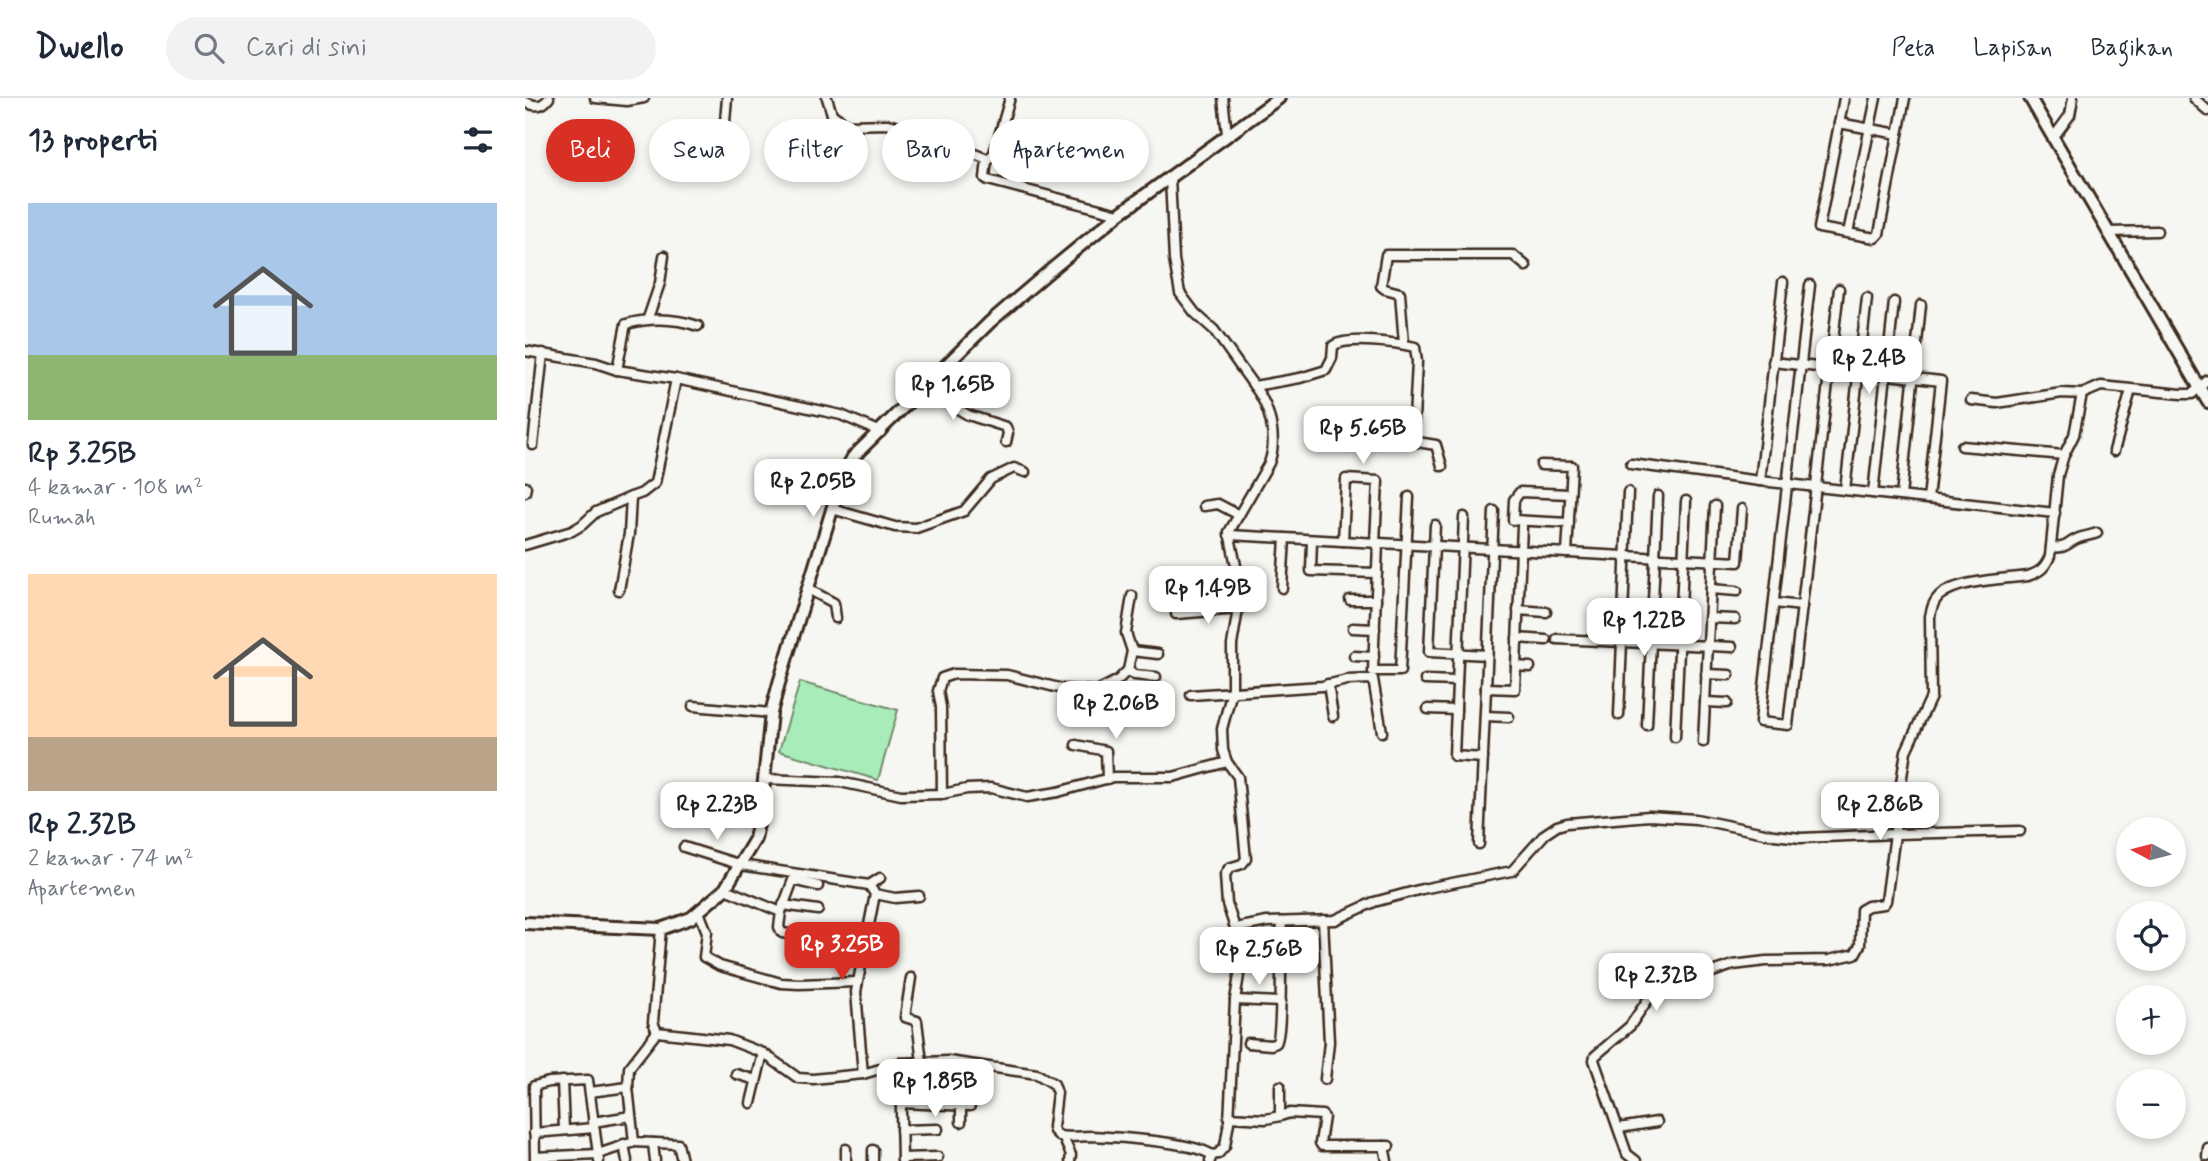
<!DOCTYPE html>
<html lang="id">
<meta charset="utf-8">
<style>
body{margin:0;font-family:Mynerve,sans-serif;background:#f2f2f3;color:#1f2937;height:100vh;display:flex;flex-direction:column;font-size:26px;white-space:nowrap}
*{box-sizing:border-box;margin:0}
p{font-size:23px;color:#747a83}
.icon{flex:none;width:38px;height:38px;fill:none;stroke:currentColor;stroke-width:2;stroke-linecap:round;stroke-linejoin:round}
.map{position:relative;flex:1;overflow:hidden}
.details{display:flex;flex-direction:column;background:#fff;width:525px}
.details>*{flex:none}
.guide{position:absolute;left:21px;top:21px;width:665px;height:63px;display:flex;gap:14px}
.needle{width:46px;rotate:277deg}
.tools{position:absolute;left:1591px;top:719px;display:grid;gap:14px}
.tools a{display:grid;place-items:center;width:70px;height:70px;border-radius:50%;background:#fff;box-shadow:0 4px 10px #0003;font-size:35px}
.price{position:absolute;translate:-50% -60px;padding:0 16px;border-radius:14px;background:#fff;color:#222;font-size:23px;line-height:46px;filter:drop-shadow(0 2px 4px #0008)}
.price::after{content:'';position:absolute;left:50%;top:42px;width:21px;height:16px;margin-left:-10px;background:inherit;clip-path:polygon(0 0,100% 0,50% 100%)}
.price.active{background:#d93025;color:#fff}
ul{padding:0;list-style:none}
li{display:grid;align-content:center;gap:14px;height:371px;padding:0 28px}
li span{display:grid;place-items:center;height:217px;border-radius:0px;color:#555}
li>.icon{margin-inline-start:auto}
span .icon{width:126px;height:126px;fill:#fffc;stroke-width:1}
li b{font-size:30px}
h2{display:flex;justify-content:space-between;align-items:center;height:84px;padding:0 28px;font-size:30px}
.tag{padding:0 24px;border-radius:32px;background:#fff;box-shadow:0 4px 10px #0003;font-size:24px;line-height:63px}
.tag.active{background:#d93025;color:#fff}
header{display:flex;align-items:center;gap:42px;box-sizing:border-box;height:98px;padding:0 35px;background:#fff;border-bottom:2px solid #e0e1e3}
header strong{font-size:33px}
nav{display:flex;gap:38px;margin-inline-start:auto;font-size:24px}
.search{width:490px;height:63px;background:#f2f2f3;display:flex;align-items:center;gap:18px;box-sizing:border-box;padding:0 24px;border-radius:38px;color:#747a83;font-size:26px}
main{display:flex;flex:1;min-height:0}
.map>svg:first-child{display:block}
</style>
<header>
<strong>Dwello</strong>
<div class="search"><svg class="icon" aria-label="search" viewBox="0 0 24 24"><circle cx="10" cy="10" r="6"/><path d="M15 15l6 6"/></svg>Cari di sini</div>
<nav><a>Peta</a><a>Lapisan</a><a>Bagikan</a></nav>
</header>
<main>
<section class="details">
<h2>13 properti<svg class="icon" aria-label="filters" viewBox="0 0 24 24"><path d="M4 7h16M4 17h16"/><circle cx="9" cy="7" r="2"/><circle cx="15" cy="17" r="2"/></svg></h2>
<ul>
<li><span style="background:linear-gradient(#a9c7e8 70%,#8fb573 0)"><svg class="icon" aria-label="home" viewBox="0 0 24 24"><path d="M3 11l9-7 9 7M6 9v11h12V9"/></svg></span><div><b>Rp 3.25B</b><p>4 kamar · 108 m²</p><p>Rumah</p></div></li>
<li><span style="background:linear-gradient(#ffd9b3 75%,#b9a48a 0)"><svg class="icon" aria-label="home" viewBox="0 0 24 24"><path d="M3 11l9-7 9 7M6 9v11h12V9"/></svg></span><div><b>Rp 2.32B</b><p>2 kamar · 74 m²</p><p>Apartemen</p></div></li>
</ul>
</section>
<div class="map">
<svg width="1683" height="1063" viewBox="0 0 1683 1063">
<rect width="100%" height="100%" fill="#f6f6f2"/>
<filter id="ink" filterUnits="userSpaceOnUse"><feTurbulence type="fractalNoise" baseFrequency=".0143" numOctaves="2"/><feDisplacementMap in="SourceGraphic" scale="14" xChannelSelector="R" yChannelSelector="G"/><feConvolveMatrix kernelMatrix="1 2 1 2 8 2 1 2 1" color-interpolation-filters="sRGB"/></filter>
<g filter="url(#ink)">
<!-- green -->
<polygon fill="#a8edb9" stroke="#728c6c" stroke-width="2" points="275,584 373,612 353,682 254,653"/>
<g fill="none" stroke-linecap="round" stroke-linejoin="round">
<!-- street casing -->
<g stroke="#3b2a1e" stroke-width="13">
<g id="street">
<polyline points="70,0 102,3 119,0"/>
<polyline points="202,0 198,47 199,51 204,53"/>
<polyline points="302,0 307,16 323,27 362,26 398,35 462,61 460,80 463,82 594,116"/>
<polyline points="698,0 702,36"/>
<polyline points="1319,0 1294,130 1350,140 1354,136 1380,0"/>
<polyline points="1669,0 1683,13"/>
<path d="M0 4C11 9 17 9 24 0"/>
<polyline points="1314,25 1373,36"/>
<polyline points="1528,40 1545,17 1548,0"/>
<polyline points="281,50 301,51 309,48 307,16"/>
<polyline points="463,63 469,55 485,0"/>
<path d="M645 80 649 162 655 195 670 215 689 232 729 288 775 280 801 272 807 260 808 248C822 238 873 245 890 249L892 264 888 340 892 344 911 347 917 368"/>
<polyline points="1582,134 1632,133"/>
<polyline points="1323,135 1351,0"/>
<polyline points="1285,187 1235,624 1263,627 1314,191"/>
<polyline points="123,220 135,185 139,158"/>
<polyline points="879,246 875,195 860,191 856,188 861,157 988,157 1001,168"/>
<polyline points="0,253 71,265 92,272 151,281 316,317 356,334"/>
<polyline points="1248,264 1416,283 1403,401"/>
<path d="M92 272 101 226C124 220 150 220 173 228"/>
<polyline points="398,290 443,317 481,329 483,335 481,344"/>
<polyline points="1446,302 1472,305 1537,295 1557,296 1576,288 1656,296 1667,296 1683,282"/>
<polyline points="8,347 18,255"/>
<polyline points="1437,348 1539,357"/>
<polyline points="1589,353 1606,292"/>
<polyline points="1106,366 1235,383 1530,415"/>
<polyline points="1016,367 1047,368 1042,455"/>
<polyline points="1235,383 1258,184"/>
<polyline points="1320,392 1342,200"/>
<polyline points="0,394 1,389"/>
<polyline points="1348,395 1369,204"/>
<polyline points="1376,398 1396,207"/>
<polyline points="679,408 693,406 714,417"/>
<polyline points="307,411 370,429 391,430 439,413 466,381 489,370 500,374"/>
<polyline points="939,419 929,658 958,660"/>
<polyline points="1044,425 988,422 989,402 995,394 1045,396"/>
<polyline points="910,427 904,554 962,557"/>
<polyline points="704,437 1213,464 1217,411"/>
<polyline points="787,442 786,473 852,475"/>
<polyline points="818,443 821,381 853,383 850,445"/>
<polyline points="853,445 848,573 875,573 884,399"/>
<polyline points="0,447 47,433 57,427 71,414 106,399"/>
<path d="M1526 449C1543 451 1541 445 1554 440 1560 438 1567 437 1572 435"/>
<polyline points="757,490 760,440"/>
<polyline points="283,491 309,505 311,520"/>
<polyline points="1186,491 1212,493"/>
<polyline points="94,492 104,436 106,399 117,395 130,385 151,281"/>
<polyline points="825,502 851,502"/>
<polyline points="1249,505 1277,508"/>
<polyline points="993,512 1021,514"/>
<polyline points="651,516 713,511"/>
<polyline points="1184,520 1210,521"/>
<polyline points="828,530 850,531"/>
<polyline points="992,540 1021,542"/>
<polyline points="1032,541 1207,549"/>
<polyline points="607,553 633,556"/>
<polyline points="829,558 849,559"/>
<polyline points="991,568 1005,569"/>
<polyline points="603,572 609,577 631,579"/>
<polyline points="1181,576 1204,577"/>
<polyline points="900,582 932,583"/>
<polyline points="803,586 808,618"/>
<polyline points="961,590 990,591 997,428"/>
<polyline points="666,597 797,588 822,582 848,581 857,634"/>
<polyline points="1180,604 1202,605"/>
<polyline points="168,608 246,615"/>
<polyline points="903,611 931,612"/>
<polyline points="1094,617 1103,394"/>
<polyline points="960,618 984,619"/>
<polyline points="1122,627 1133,398"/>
<polyline points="1150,639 1161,403"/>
<polyline points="1178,644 1190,408"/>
<polyline points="551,647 581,653 582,681"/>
<polyline points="239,681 315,684 376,697 417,696 442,691 466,690 502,699 533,694 588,679 648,679 702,664"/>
<polyline points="417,696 416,609 413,593 417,580 429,576 482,577 538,591 572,593 593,582 603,572 607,553 601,535 607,498"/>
<polyline points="954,746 969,413"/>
<polyline points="159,749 216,767 344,787"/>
<polyline points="200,791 256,814 254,829 257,835 286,839"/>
<polyline points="350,796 370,800 394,798"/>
<polyline points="258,807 293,812"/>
<polyline points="174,814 182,834 179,859 195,868 256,885 274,886 332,884"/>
<polyline points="256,814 268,782 293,788"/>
<polyline points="798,822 804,944 800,981"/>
<path d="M711 830 742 824 810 822 849 804 897 791 987 773 1020 736 1032 728 1042 725 1124 718 1171 721 1249 737 1276 740 1370 736 1371 717 1381 653 1406 599 1405 518C1407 510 1408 504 1414 498 1432 482 1480 481 1503 478 1515 474 1520 470 1525 458L1533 377 1539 357 1549 337 1557 296"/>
<path d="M136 831 128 924 132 934 204 942 238 955 273 980 288 981 338 976 375 965 423 963 512 976 529 986 532 995 528 1029 529 1033 534 1038C545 1040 556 1038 567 1038 593 1039 668 1044 687 1057L685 1063"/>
<polyline points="386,880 380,919 392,923 397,964"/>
<polyline points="710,902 756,904"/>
<polyline points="132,934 104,970 103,989 109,1044 153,1046 157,1063"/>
<path d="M723 945 746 947C748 946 750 946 751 945 758 937 755 842 757 824"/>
<polyline points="375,965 377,1063"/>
<polyline points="211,976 231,982"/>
<polyline points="338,976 331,894 350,796 344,787 355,780"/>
<polyline points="37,983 39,1031"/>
<polyline points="755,988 755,1018 765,1015 797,1017 799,1019 795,1045 797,1048 864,1048"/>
<polyline points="65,994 103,989"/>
<polyline points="226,1005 238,955"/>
<polyline points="376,1005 445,1008"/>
<polyline points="436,1008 436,1024"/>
<polyline points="704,1019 741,1021 755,1018"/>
<polyline points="68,1024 106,1018"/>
<polyline points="1094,1030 1132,1024"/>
<polyline points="376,1032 413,1031"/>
<polyline points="9,1035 69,1030"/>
<polyline points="538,1039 546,1057 545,1063"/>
<polyline points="128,1045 130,1063"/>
<polyline points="99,1046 102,1063"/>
<polyline points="859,1048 862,1063"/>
<polyline points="321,1051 321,1063"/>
<polyline points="348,1052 348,1063"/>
<path d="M687 1057 693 1056 700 1048 704 1024 710 902 717 859 715 845 702 806 700 777 704 770 717 766 721 761 713 679 702 664 698 652 697 631 707 593V547L713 511 714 482 704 434 744 365C753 341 745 308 729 288"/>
<polyline points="1682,1058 1683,1050"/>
<polyline points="377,1060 413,1059"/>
<polyline points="10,1063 9,988 24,984 63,982 73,1056 10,1059"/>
<polyline points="74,1063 73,1056 109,1044"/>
<polyline points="1111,1063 1102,1056 1069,962 1070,958 1105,928 1128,894 1208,867 1241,863 1304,862 1330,856 1335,847 1336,812 1343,808 1359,806 1361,803 1370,736 1495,733"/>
</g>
</g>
<!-- secondary casing -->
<g stroke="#3b2a1e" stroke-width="16">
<g id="secondary">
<polyline points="1505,0 1683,304"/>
<polyline points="0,825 136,831 166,820 200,791 230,741 236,711 246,615 254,585 317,379 328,359 465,224 521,176 594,116 754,0"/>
</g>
</g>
<!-- street -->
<use href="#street" stroke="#f6f6f2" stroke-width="8"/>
<!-- secondary -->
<use href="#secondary" stroke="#f6f6f2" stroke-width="10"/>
</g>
</g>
</svg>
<div class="tools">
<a><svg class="needle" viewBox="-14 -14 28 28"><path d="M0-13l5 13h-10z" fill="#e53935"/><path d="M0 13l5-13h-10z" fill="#747a83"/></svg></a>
<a><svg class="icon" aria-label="locate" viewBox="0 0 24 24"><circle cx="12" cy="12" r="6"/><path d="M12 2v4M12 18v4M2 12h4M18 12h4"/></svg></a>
<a>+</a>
<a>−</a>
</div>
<b class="price" style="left:1344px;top:298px">Rp 2.4B</b>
<b class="price" style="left:428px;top:324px">Rp 1.65B</b>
<b class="price" style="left:838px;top:368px">Rp 5.65B</b>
<b class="price" style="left:288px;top:421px">Rp 2.05B</b>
<b class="price" style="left:683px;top:528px">Rp 1.49B</b>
<b class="price" style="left:1119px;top:560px">Rp 1.22B</b>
<b class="price" style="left:591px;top:643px">Rp 2.06B</b>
<b class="price" style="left:192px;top:744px">Rp 2.23B</b>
<b class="price" style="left:1355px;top:744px">Rp 2.86B</b>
<b class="price active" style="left:317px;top:884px">Rp 3.25B</b>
<b class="price" style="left:734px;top:889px">Rp 2.56B</b>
<b class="price" style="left:1131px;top:915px">Rp 2.32B</b>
<b class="price" style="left:410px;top:1021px">Rp 1.85B</b>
<div class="guide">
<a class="tag active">Beli</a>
<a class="tag">Sewa</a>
<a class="tag">Filter</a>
<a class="tag">Baru</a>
<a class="tag">Apartemen</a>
</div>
</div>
</main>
